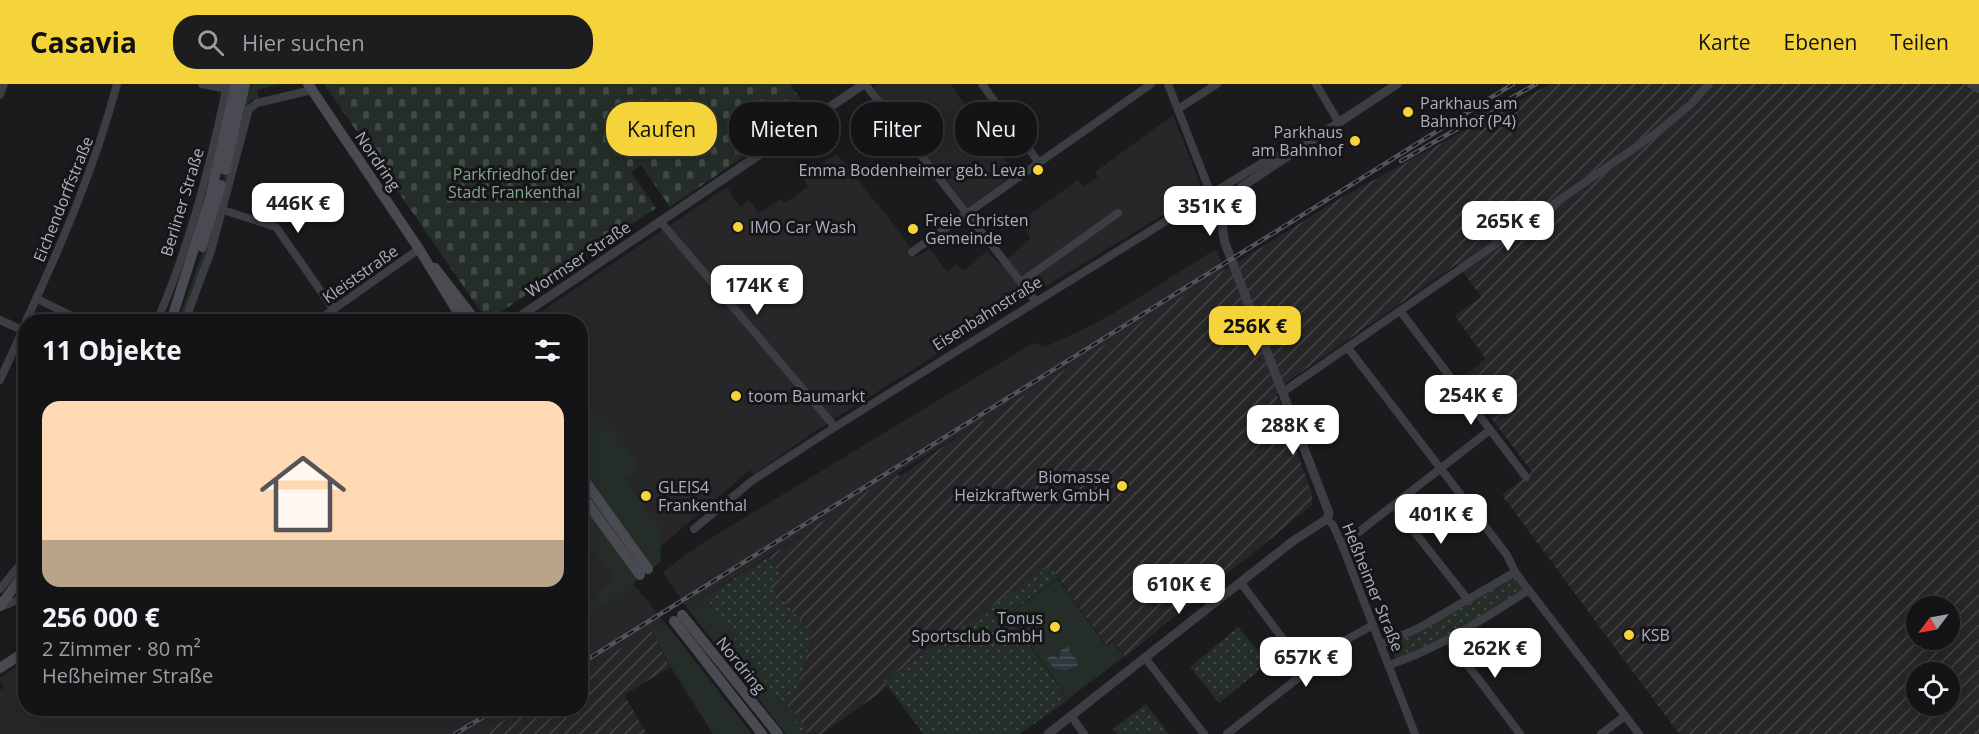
<!DOCTYPE html>
<html lang="de">
<meta charset="utf-8">
<style>
body{margin:0;font-family:"Open Sans",sans-serif;background:#1d1d1f;color:#f1f3f6;height:100vh;display:flex;flex-direction:column;font-size:22px;white-space:nowrap}
*{box-sizing:border-box;margin:0}
p{font-size:20px;color:#9d9ea1}
.icon{flex:none;width:33px;height:33px;fill:none;stroke:currentColor;stroke-width:2;stroke-linecap:round;stroke-linejoin:round}
.map{position:relative;flex:1;overflow:hidden}
.sheet{position:absolute;left:18px;top:230px;width:570px;height:402px;display:flex;flex-direction:column;background:#141416;border-radius:24px;box-shadow:0 3px 15px #0003,0 0 0 2px #333335}
.sheet>*{flex:none}
.guide{position:absolute;left:606px;top:18px;width:570px;height:54px;display:flex;gap:12px}
.needle{width:39px;rotate:238deg}
.fabs{position:absolute;left:1906px;top:512px;display:grid;gap:12px}
.fabs a{display:grid;place-items:center;width:54px;height:54px;border-radius:50%;background:#141416;box-shadow:0 3px 15px #0003,0 0 0 2px #333335;font-size:30px}
.price{position:absolute;translate:-50% -51px;padding:0 14px;border-radius:12px;background:#fff;color:#222;font-size:20px;line-height:39px;filter:drop-shadow(0 2px 3px #0008)}
.price::after{content:'';position:absolute;left:50%;top:36px;width:18px;height:14px;margin-left:-9px;background:inherit;clip-path:polygon(0 0,100% 0,50% 100%)}
.price.selected{background:#f5d43b;color:#111}
ul{padding:0;list-style:none}
li{display:grid;align-content:center;gap:12px;height:318px;padding:0 24px}
li+li{border-top:2px solid #333335}
li span{display:grid;place-items:center;height:186px;border-radius:18px;color:#555}
li>.icon{margin-inline-start:auto}
span .icon{width:108px;height:108px;fill:#fffc;stroke-width:1}
li b{font-size:26px}
h2{display:flex;justify-content:space-between;align-items:center;height:72px;padding:0 24px;font-size:26px}
.tag{padding:0 21px;border-radius:24px;background:#141416;box-shadow:0 3px 15px #0003,0 0 0 2px #333335;font-size:21px;line-height:54px}
.tag.selected{background:#f5d43b;color:#111}
header{display:flex;align-items:center;gap:36px;box-sizing:border-box;height:84px;padding:0 30px;background:#f5d43b;color:#111}
header strong{font-size:28px}
nav{display:flex;gap:33px;margin-inline-start:auto;font-size:21px}
.search{width:420px;height:54px;background:#1d1d1f;display:flex;align-items:center;gap:15px;box-sizing:border-box;padding:0 21px;border-radius:24px;color:#9d9ea1;font-size:22px}
.map>svg:first-child{display:block}
</style>
<header>
<strong>Casavia</strong>
<div class="search"><svg class="icon" aria-label="search" viewBox="0 0 24 24"><circle cx="10" cy="10" r="6"/><path d="M15 15l6 6"/></svg>Hier suchen</div>
<nav><a>Karte</a><a>Ebenen</a><a>Teilen</a></nav>
</header>
<div class="map">
<svg width="1979" height="650" viewBox="0 0 1979 650">
<defs>
<pattern id="industrial-furrows" width="10" height="10" patternUnits="userSpaceOnUse" patternTransform="scale(1.5)"><rect width="10" height="10" fill="#27272a"/><path d="M-1 1l2-2M0 10L10 0M9 11l2-2" fill="none" stroke="#444447"/></pattern>
<pattern id="cemetery-stones" width="16" height="16" patternUnits="userSpaceOnUse" patternTransform="scale(1.5)"><rect width="16" height="16" fill="#242d27"/><path d="M2 7V4a2 2 0 0 1 4 0v3zM10 15v-3a2 2 0 0 1 4 0v3z" fill="#414944"/></pattern>
<pattern id="park-dots" width="8" height="8" patternUnits="userSpaceOnUse" patternTransform="scale(1.5)"><rect width="8" height="8" fill="#242d27"/><path d="M2 2h.1M6 6h.1" fill="none" stroke="#414944" stroke-width="1.8" stroke-linecap="round"/></pattern>
<pattern id="water-rules" width="6" height="5" patternUnits="userSpaceOnUse" patternTransform="scale(1.5)"><rect width="6" height="5" fill="#303742"/><path d="M0 2.5h6" fill="none" stroke="#4b515b"/></pattern>
</defs>
<rect width="100%" height="100%" fill="#1b1b1d"/>
<!-- built -->
<g fill="#27272a">
<polygon points="879,0 950,0 1016,89 968,123 873,4"/>
<polygon points="1173,31 1203,107 1026,214 817,346 754,390 750,386 581,531 580,237 527,237 727,103 740,123 749,116 759,129 781,115 785,119 808,103 802,92 837,70 899,147 916,173 930,165 947,188 957,180 963,187 987,167 1000,181 1031,154 1019,138 1078,96 1083,103 1098,93 1095,88"/>
<polygon points="1216,165 1226,188 897,389 687,524 663,488 701,460 1033,259 1045,263 1078,248 1109,232"/>
<polygon points="633,499 664,538 581,589 581,539"/>
<polygon points="25,576 26,624 524,624 481,650 0,650 0,606 3,604 0,594"/>
</g>
<!-- industrial -->
<g fill="url(#industrial-furrows)" fill-rule="evenodd">
<path d="M1550 0H1979V650H1679L1502 411 1532 388 1461 294 1486 275 1455 232 1481 213 1457 180 1287 298 1277 311 1312 410V421L1125 573 1113 556 1106 561 1050 482 884 597 888 603 822 650 808 649 788 619 812 549 769 503 782 493 768 473 888 394 897 389 900 392 957 353 1339 115ZM1917 522H1950V555H1917ZM1917 588H1950V621H1917Z"/>
<polygon points="651,546 670,583 624,611 647,650 481,650 524,624 580,624 581,589"/>
</g>
<!-- grass -->
<g fill="#242d27">
<polygon points="252,0 282,0 257,6 259,14 251,16 244,26 208,164 181,237 178,237 212,142 245,9"/>
<polygon points="581,313 620,356 640,384 624,395 660,446 661,478 581,539 581,531 592,521 589,518 615,493 581,456"/>
<polygon points="1058,495 1106,562 1113,557 1124,573 1068,615 1009,530"/>
<polygon points="705,513 803,650 786,650 687,524"/>
<polygon points="664,538 667,541 752,650 713,650 670,582 651,546"/>
</g>
<!-- cemetery -->
<polygon fill="url(#cemetery-stones)" points="324,0 790,0 809,28 670,123 641,81 631,88 656,124 490,235 479,225"/>
<!-- park -->
<g fill="url(#park-dots)">
<polygon points="768,473 782,493 770,503 812,549 795,614 788,619 809,650 803,650 705,513"/>
<polygon points="1050,482 1058,494 1008,530 1068,616 1020,650 923,650 884,597"/>
<polygon points="1514,490 1526,506 1450,552 1396,577 1389,558"/>
<polygon points="1238,543 1268,579 1219,619 1190,583"/>
<polygon points="1146,620 1169,650 1117,650 1113,645"/>
</g>
<!-- water -->
<polygon fill="url(#water-rules)" points="1070,561 1069,568 1076,574 1078,581 1065,587 1054,584 1046,575 1053,571 1059,575 1061,566"/>
<g fill="none" stroke-linecap="round" stroke-linejoin="round">
<!-- minor -->
<g stroke="#3d3d44" stroke-width="8">
<polyline points="202,0 227,5"/>
<polyline points="865,0 1035,216"/>
<polyline points="982,0 1039,79"/>
<polyline points="1168,0 1211,110"/>
<polyline points="1316,0 1338,37"/>
<polyline points="1971,0 1979,5"/>
<polyline points="0,11 4,0"/>
<polyline points="1178,25 1217,0"/>
<polyline points="223,126 276,143 334,226"/>
<polyline points="660,137 835,343"/>
<polyline points="912,168 1151,0"/>
<polyline points="1021,198 1118,129"/>
<polyline points="37,215 83,237"/>
<polyline points="1401,228 1526,393"/>
<polyline points="0,236 22,246"/>
<path d="M26 237C62 159 95 83 117 0"/>
<path d="M157 237C190 161 211 81 227 0"/>
<polyline points="185,237 211,167 249,25 257,19 312,6"/>
<polyline points="317,237 419,165"/>
<polyline points="1348,264 1507,471 1515,488 1639,650"/>
<polyline points="0,296 26,239"/>
<polyline points="1283,308 1656,49 1690,21 1709,0"/>
<polyline points="1394,422 1469,517"/>
<polyline points="1327,435 1333,441 1342,461 1415,650"/>
<polyline points="694,445 753,396 835,343 1179,129 1206,121 1210,117 1211,110 1262,79 1295,65"/>
<polyline points="1342,461 1490,346"/>
<polyline points="1241,499 1307,587"/>
<polyline points="0,505 26,473"/>
<polyline points="0,523 26,513"/>
<polyline points="1448,555 1520,650"/>
<polyline points="1381,560 1417,545 1515,488"/>
<polyline points="1146,575 1204,650"/>
<path d="M1389 581C1439 565 1484 534 1529 506"/>
<polyline points="1072,633 1084,650"/>
<polyline points="1227,650 1346,556 1373,541"/>
<polyline points="1601,650 1625,632"/>
</g>
<!-- tertiary -->
<g stroke="#3d3d44" stroke-width="9">
<polyline points="513,237 864,0"/>
<path d="M1048 650 1293 457 1327 435 1329 429 1225 159C1219 136 1225 120 1241 103L1397 0"/>
</g>
<!-- secondary -->
<g stroke="#494a52" stroke-width="10">
<polyline points="308,0 419,165 463,237"/>
<polyline points="225,86 245,0"/>
<polyline points="202,163 221,101"/>
<polyline points="435,184 476,237"/>
<polyline points="171,237 210,114 236,0"/>
<polyline points="580,390 648,485"/>
<polyline points="580,409 640,491"/>
<polyline points="0,522 26,487"/>
<polyline points="682,531 778,650"/>
<polyline points="674,537 762,650"/>
<polyline points="0,584 26,567"/>
</g>
<!-- rail casing -->
<g stroke="#52535b" stroke-width="4.5">
<g id="rail">
<polyline points="1401,77 1536,0"/>
<polyline points="580,580 1513,0"/>
<polyline points="455,650 498,624"/>
</g>
</g>
<!-- rail -->
<use href="#rail" stroke="#161618" stroke-width="2" stroke-dasharray="7" stroke-linecap="butt"/>
</g>
<!-- markers -->
<g fill="#f5d43b" stroke="#161618" stroke-width="2">
<circle cx="1408" cy="28" r="6"/>
<circle cx="1355" cy="57" r="6"/>
<circle cx="1038" cy="86" r="6"/>
<circle cx="738" cy="143" r="6"/>
<circle cx="913" cy="145" r="6"/>
<circle cx="736" cy="312" r="6"/>
<circle cx="1122" cy="402" r="6"/>
<circle cx="646" cy="412" r="6"/>
<circle cx="1055" cy="543" r="6"/>
<circle cx="1629" cy="551" r="6"/>
</g>
<g text-anchor="middle" stroke-width="6" stroke-linejoin="round" paint-order="stroke">
<!-- poi labels -->
<g font-size="16" fill="#adafbd" stroke="#161618" text-anchor="start">
<text x="1420" y="25">Parkhaus am<tspan x="1420" dy="18">Bahnhof (P4)</tspan></text>
<text x="1343" y="54" text-anchor="end">Parkhaus<tspan x="1343" dy="18">am Bahnhof</tspan></text>
<text x="1026" y="92" text-anchor="end">Emma Bodenheimer geb. Leva</text>
<text x="925" y="142">Freie Christen<tspan x="925" dy="18">Gemeinde</tspan></text>
<text x="750" y="149">IMO Car Wash</text>
<text x="748" y="318">toom Baumarkt</text>
<text x="1110" y="399" text-anchor="end">Biomasse<tspan x="1110" dy="18">Heizkraftwerk GmbH</tspan></text>
<text x="658" y="409">GLEIS4<tspan x="658" dy="18">Frankenthal</tspan></text>
<text x="1043" y="540" text-anchor="end">Tonus<tspan x="1043" dy="18">Sportsclub GmbH</tspan></text>
<text x="1641" y="557">KSB</text>
</g>
<!-- street labels -->
<g font-size="16" fill="#adafbd" stroke="#161618">
<text transform="translate(378 77) rotate(56)" y="6">Nordring</text>
<text transform="translate(63 115) rotate(-68)" y="6">Eichendorffstraße</text>
<text transform="translate(182 118) rotate(-73)" y="6">Berliner Straße</text>
<text transform="translate(578 175) rotate(-34)" y="6">Wormser Straße</text>
<text transform="translate(360 190) rotate(-35)" y="6">Kleiststraße</text>
<text transform="translate(987 229) rotate(-32)" y="6">Eisenbahnstraße</text>
<text transform="translate(1373 503) rotate(68)" y="6">Heßheimer Straße</text>
<text transform="translate(741 581) rotate(51)" y="6">Nordring</text>
</g>
<!-- park labels -->
<g font-size="16" fill="#84a78c" stroke="#161618">
<text x="514" y="96">Parkfriedhof der<tspan x="514" dy="18">Stadt Frankenthal</tspan></text>
</g>
</g>
</svg>
<div class="fabs">
<a><svg class="needle" viewBox="-14 -14 28 28"><path d="M0-13l5 13h-10z" fill="#e53935"/><path d="M0 13l5-13h-10z" fill="#9d9ea1"/></svg></a>
<a><svg class="icon" aria-label="locate" viewBox="0 0 24 24"><circle cx="12" cy="12" r="6"/><path d="M12 2v4M12 18v4M2 12h4M18 12h4"/></svg></a>
</div>
<b class="price" style="left:298px;top:150px">446K €</b>
<b class="price" style="left:1210px;top:153px">351K €</b>
<b class="price" style="left:1508px;top:168px">265K €</b>
<b class="price" style="left:757px;top:232px">174K €</b>
<b class="price selected" style="left:1255px;top:273px">256K €</b>
<b class="price" style="left:1471px;top:342px">254K €</b>
<b class="price" style="left:1293px;top:372px">288K €</b>
<b class="price" style="left:1441px;top:461px">401K €</b>
<b class="price" style="left:1179px;top:531px">610K €</b>
<b class="price" style="left:1495px;top:595px">262K €</b>
<b class="price" style="left:1306px;top:604px">657K €</b>
<div class="guide">
<a class="tag selected">Kaufen</a>
<a class="tag">Mieten</a>
<a class="tag">Filter</a>
<a class="tag">Neu</a>
</div>
<section class="sheet">
<h2>11 Objekte<svg class="icon" aria-label="filters" viewBox="0 0 24 24"><path d="M4 7h16M4 17h16"/><circle cx="9" cy="7" r="2"/><circle cx="15" cy="17" r="2"/></svg></h2>
<ul>
<li><span style="background:linear-gradient(#ffd9b3 75%,#b9a48a 0)"><svg class="icon" aria-label="home" viewBox="0 0 24 24"><path d="M3 11l9-7 9 7M6 9v11h12V9"/></svg></span><div><b>256 000 €</b><p>2 Zimmer · 80 m²</p><p>Heßheimer Straße</p></div></li>
</ul>
</section>
</div>
